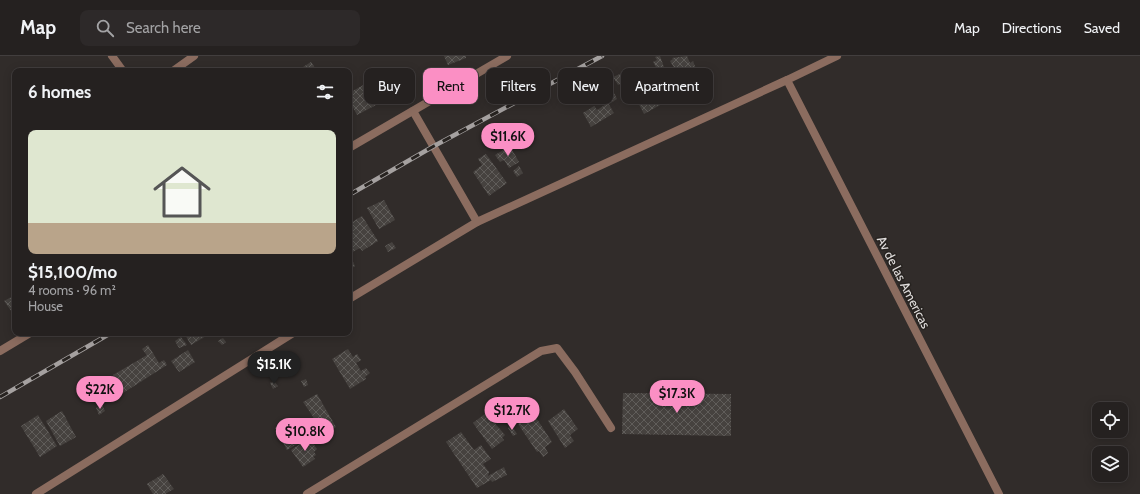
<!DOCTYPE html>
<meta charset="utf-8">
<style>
body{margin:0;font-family:Cabin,sans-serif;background:#2d2929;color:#f1f3f6;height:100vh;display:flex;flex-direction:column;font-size:15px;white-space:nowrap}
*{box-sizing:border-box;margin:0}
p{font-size:13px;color:#a3a3a5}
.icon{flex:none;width:22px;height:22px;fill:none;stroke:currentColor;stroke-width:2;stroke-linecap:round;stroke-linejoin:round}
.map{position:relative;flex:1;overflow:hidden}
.panel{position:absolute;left:12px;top:12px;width:340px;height:268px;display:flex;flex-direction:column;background:#252120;border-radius:8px;box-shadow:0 2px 10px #0003,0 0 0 1px #423e3e}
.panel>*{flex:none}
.banner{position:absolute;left:364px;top:12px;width:380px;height:36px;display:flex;gap:8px}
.tools{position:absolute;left:1092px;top:346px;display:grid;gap:8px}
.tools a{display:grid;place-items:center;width:36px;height:36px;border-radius:8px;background:#252120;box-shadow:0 2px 10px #0003,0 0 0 1px #423e3e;font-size:20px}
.price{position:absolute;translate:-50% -34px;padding:0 9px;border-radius:14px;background:#fb8fc4;color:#111;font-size:13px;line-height:26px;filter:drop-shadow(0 1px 2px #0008)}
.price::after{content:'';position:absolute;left:50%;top:24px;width:12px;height:9px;margin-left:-6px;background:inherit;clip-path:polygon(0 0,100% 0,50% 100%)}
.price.selected{background:#222;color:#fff}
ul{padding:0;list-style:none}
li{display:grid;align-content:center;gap:8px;height:212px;padding:0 16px}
li span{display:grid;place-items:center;height:124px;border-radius:8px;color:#555}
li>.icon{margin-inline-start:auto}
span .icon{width:72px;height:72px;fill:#fffc;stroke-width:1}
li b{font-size:17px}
h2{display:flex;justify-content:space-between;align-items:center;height:48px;padding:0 16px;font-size:17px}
.pill{padding:0 14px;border-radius:8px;background:#252120;box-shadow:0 2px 10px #0003,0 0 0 1px #423e3e;font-size:14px;line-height:36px}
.pill.selected{background:#fb8fc4;color:#111}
header{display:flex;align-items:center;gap:24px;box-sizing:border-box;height:56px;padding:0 20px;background:#252120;border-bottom:1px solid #423e3e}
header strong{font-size:19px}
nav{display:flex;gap:22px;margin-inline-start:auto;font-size:14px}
.search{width:280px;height:36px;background:#2d2929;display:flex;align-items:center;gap:10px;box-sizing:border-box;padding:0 14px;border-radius:8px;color:#a3a3a5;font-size:15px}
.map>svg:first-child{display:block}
</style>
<header>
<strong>Map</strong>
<div class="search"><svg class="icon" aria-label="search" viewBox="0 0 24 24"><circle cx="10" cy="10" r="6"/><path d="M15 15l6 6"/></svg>Search here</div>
<nav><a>Map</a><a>Directions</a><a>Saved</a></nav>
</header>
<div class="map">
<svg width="1140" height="438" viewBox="0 0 1140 438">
<defs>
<pattern id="building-cross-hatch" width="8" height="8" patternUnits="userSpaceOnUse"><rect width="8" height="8" fill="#46423f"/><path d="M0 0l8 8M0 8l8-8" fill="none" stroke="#605d5a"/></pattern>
</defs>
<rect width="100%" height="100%" fill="#312c2a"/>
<!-- building -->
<g fill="url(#building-cross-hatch)">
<polygon points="444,0 466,0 466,2 448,9"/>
<polygon points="660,0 665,14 669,13 670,16 675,13 670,5 673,3 672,2 687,0 690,7 693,5 701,26 673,41 653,6 657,4 655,1"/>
<polygon points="311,6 317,15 306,15 303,11"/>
<polygon points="656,15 671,43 644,58 630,31 652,22 650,18"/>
<polygon points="620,18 624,26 618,29 613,21"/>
<polygon points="379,24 387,39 376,45 378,48 357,59 349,44 349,37 367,27 368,29"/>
<polygon points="598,29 603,37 593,42 591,39 589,40 586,35"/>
<polygon points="613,35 617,43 609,48 607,39"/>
<polygon points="608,47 614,57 591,71 583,57 594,50 597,54"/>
<polygon points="510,90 519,106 509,112 504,104 500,106 495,99"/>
<polygon points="486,98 507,127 489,140 473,116 482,109 478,103"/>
<polygon points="519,110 523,117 517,121 513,115"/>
<polygon points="384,144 395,164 379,173 367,152"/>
<polygon points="362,160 378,185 362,195 360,192 349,198 349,168"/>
<polygon points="392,186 396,192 388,196 385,190"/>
<polygon points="353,206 355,210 349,214 349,208"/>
<polygon points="15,239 15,263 14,264 12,261 14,259 4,245"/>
<polygon points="184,277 211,277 191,289"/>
<polygon points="181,281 187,289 179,292 175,285"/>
<polygon points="223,282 226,286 222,289 218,285"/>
<polygon points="148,289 159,307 164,304 167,309 123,337 113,319 147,299 142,293"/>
<polygon points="348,293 353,301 357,298 361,304 356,307 361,315 366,312 370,317 365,321 366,323 350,333 332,303"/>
<polygon points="188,294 195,306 179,316 171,305"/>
<polygon points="306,323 308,329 304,331 301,325"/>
<polygon points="274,325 278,330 273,333 270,327"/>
<polygon points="623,337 731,338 731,380 622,378"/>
<polygon points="317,338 336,371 325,378 303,346"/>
<polygon points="102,349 105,355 99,359 96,352"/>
<polygon points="564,353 578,373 570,379 574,385 565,392 548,365"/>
<polygon points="62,355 76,381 60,390 46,365"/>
<polygon points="486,357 505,379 502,382 504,384 492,393 473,367"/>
<polygon points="533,357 552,386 545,391 548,397 543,401 539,395 537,396 518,368"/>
<polygon points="38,359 57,390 40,401 21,370"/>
<polygon points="292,363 297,371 303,370 307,376 301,377 305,384 287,394 275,372"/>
<polygon points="512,370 517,378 513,380 508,372"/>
<polygon points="461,376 474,394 481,389 491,403 483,408 489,416 488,420 504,411 507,419 492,426 491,424 477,432 446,386"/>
<polygon points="310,383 317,393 314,396 316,399 313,401 315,403 303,411 291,394 305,384 306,386"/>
<polygon points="163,418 174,433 165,438 153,438 147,428"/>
</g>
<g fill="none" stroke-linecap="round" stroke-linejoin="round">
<!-- minor -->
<g stroke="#8b6c5f" stroke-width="8">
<polyline points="112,0 123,15"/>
<polyline points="173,15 194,0"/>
<polyline points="413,55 477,166"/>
<polyline points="349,92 507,0"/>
<polyline points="349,243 477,166 787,24"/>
<polyline points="0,295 30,277"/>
<polyline points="36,438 293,277"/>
<polyline points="307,438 541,295 557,292 575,316 611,372"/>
</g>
<!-- tertiary -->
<polyline stroke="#8b6c5f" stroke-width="8" points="837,0 787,24 999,438"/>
<!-- rail casing -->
<g stroke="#a5a1a0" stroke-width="4.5">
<g id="rail">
<polyline points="349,139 434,90 602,0"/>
<polyline points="0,341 111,277"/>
</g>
</g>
<!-- rail -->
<use href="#rail" stroke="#272320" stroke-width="3" stroke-dasharray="9" stroke-linecap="butt"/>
</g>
<g text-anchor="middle" stroke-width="3" stroke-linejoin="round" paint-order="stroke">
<!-- street labels -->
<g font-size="13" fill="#e0dddc" stroke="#272320">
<text transform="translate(904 226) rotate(63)" y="5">Av de las Americas</text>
</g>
</g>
</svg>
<div class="tools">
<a><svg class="icon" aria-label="locate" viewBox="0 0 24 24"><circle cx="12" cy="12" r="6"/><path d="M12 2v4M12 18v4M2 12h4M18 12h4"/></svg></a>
<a><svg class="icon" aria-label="layers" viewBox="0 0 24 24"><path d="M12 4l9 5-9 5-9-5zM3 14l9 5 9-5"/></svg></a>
</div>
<b class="price" style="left:508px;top:101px">$11.6K</b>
<b class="price selected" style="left:274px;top:329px">$15.1K</b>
<b class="price" style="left:100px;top:354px">$22K</b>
<b class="price" style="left:677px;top:358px">$17.3K</b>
<b class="price" style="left:512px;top:375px">$12.7K</b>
<b class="price" style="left:305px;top:396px">$10.8K</b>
<div class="banner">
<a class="pill">Buy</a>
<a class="pill selected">Rent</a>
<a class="pill">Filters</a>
<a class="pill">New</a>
<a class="pill">Apartment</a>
</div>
<section class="panel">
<h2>6 homes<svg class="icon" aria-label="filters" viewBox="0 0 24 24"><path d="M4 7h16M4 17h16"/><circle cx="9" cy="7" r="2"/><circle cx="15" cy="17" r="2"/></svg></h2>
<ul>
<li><span style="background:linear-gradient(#dfe7d0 75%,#b9a48a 0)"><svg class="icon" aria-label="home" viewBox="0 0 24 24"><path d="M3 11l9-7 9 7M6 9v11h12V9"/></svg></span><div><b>$15,100/mo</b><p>4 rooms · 96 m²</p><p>House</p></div></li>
</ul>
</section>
</div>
